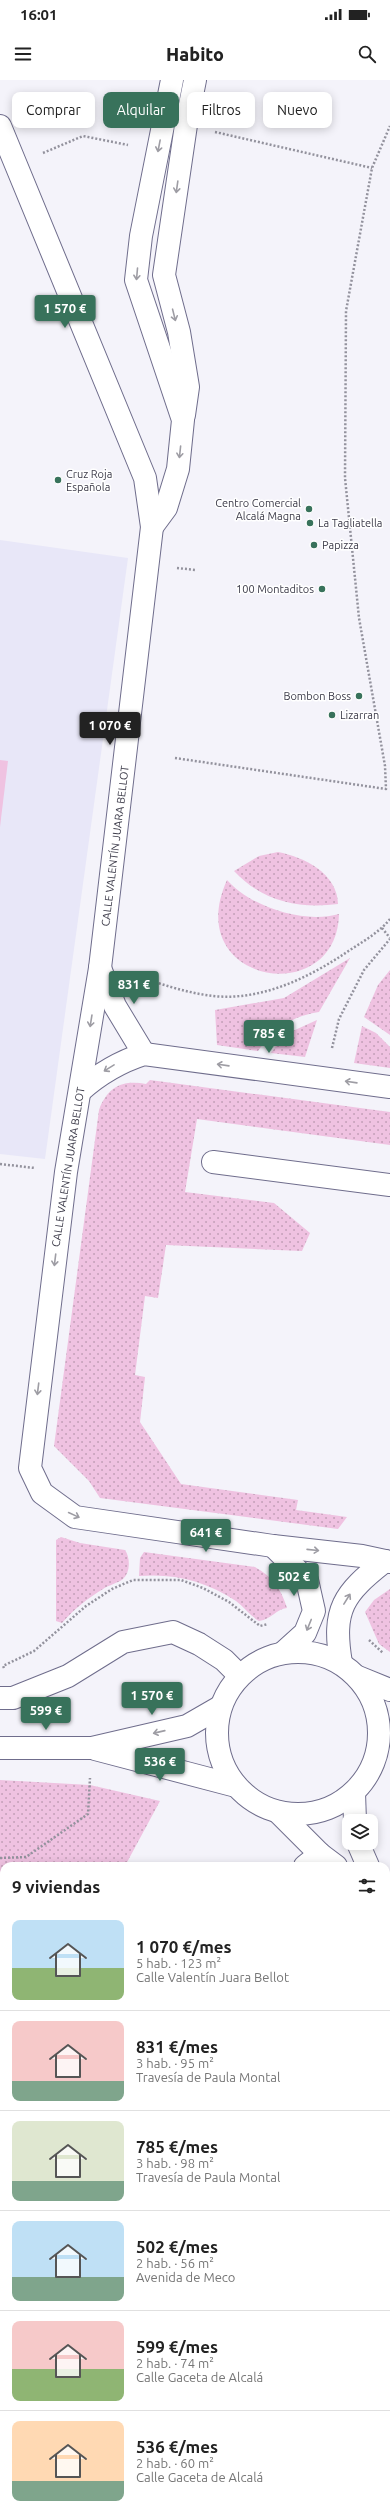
<!DOCTYPE html>
<html lang="es">
<meta charset="utf-8">
<style>
body{margin:0;font-family:Ubuntu,sans-serif;background:#f6f6f6;color:#222;height:100vh;display:flex;flex-direction:column;font-size:15px;white-space:nowrap}
*{box-sizing:border-box;margin:0}
p{font-size:13px;color:#767676}
.icon{flex:none;width:22px;height:22px;fill:none;stroke:currentColor;stroke-width:2;stroke-linecap:round;stroke-linejoin:round}
.map{position:relative;flex:1;overflow:hidden}
.side{position:absolute;left:0px;top:1782px;width:390px;height:656px;display:flex;flex-direction:column;background:#fff;border-radius:12px 12px 0 0;box-shadow:0 2px 10px #0003}
.side>*{flex:none}
.top-card{position:absolute;left:12px;top:12px;width:366px;height:36px;display:flex;gap:8px}
.controls{position:absolute;left:342px;top:1734px;display:grid;gap:8px}
.controls a{display:grid;place-items:center;width:36px;height:36px;border-radius:8px;background:#fff;box-shadow:0 2px 10px #0003;font-size:20px}
.price{position:absolute;translate:-50% -34px;padding:0 9px;border-radius:4px;background:#38725b;color:#fff;font-size:13px;line-height:26px;filter:drop-shadow(0 1px 2px #0008)}
.price::after{content:'';position:absolute;left:50%;top:24px;width:12px;height:9px;margin-left:-6px;background:inherit;clip-path:polygon(0 0,100% 0,50% 100%)}
.price.current{background:#222;color:#fff}
ul{padding:0;list-style:none}
li{display:flex;align-items:center;gap:12px;height:100px;padding:0 12px}
li+li{border-top:1px solid #e0e0e0}
li span{display:grid;place-items:center;flex:none;width:112px;height:80px;border-radius:8px;color:#555}
li>.icon{margin-inline-start:auto}
span .icon{width:48px;height:48px;fill:#fffc;stroke-width:1}
li b{font-size:17px}
h2{display:flex;justify-content:space-between;align-items:center;height:48px;padding:0 12px;font-size:17px}
.tag{padding:0 14px;border-radius:8px;background:#fff;box-shadow:0 2px 10px #0003;font-size:14px;line-height:36px}
.tag.current{background:#38725b;color:#fff}
.status{display:flex;justify-content:space-between;align-items:center;height:28px;padding:0 20px;background:#fff;direction:ltr}
.status svg{height:11px;fill:currentColor}
header{display:flex;justify-content:space-between;align-items:center;height:52px;padding:0 12px;background:#fff;font-size:18px;font-weight:800}
.map>svg:first-child{display:block}
</style>
<div class="status"><b>16:01</b><svg viewBox="0 0 49 12"><path d="M0 12V9h3v3zM5 12V6h3v6zM10 12V3h3v9zM15 12V0h3v12zM26 1h20v11H26zM47 4h2v5h-2z"/></svg></div>
<header><svg class="icon" aria-label="menu" viewBox="0 0 24 24"><path d="M4 6h16M4 12h16M4 18h16"/></svg>Habito<svg class="icon" aria-label="search" viewBox="0 0 24 24"><circle cx="10" cy="10" r="6"/><path d="M15 15l6 6"/></svg></header>
<div class="map">
<svg width="390" height="2438" viewBox="0 0 390 2438">
<defs>
<pattern id="industrial-furrows" width="10" height="10" patternUnits="userSpaceOnUse"><rect width="10" height="10" fill="#e8e7f8"/><path d="M-1 1l2-2M0 10L10 0M9 11l2-2" fill="none" stroke="#c8c7d6"/></pattern>
<pattern id="grass-dots" width="8" height="8" patternUnits="userSpaceOnUse"><rect width="8" height="8" fill="#efc2e1"/><path d="M2 2h.1M6 6h.1" fill="none" stroke="#c39fb8" stroke-width="1.8" stroke-linecap="round"/></pattern>
</defs>
<rect width="100%" height="100%" fill="#f4f3fa"/>
<!-- built -->
<polygon fill="#e8e7f8" points="0,460 128,478 45,1079 0,1074"/>
<!-- industrial -->
<polygon fill="url(#industrial-furrows)" points="0,2153 4,2155 4,2434 386,2434 386,2375 390,2377 390,2438 0,2438"/>
<!-- grass -->
<g fill="url(#grass-dots)">
<path d="M278 772C304 777 337 793 338 824 298 829 262 821 234 791L259 776Z"/>
<path d="M227 800C251 827 303 844 339 834 337 930 180 904 227 800Z"/>
<path d="M350 878 319 932C292 936 273 949 258 971L217 965 215 930 284 918Z"/>
<polygon points="390,890 390,955 364,937 378,905"/>
<polygon points="317,940 305,977 271,973 284,955"/>
<polygon points="362,946 376,953 390,967 390,988 354,983"/>
<path d="M150 1000 390 1032V1065L197 1039 185 1112 274 1123 310 1153 302 1171 166 1165 158 1218 145 1216 135 1295 145 1297 140 1342 181 1404 298 1420 296 1430 347 1437 338 1449 100 1418 89 1401 54 1366 99 1030C108 1006 123 1000 146 1004Z"/>
<path d="M61 1457 80 1463 125 1470C130 1477 131 1492 123 1499 118 1503 109 1505 103 1509 88 1518 74 1529 62 1543L56 1541V1460Z"/>
<path d="M144 1472 255 1487C272 1497 281 1508 287 1528 276 1529 272 1539 259 1541 250 1536 244 1527 236 1521 206 1501 174 1493 139 1496L140 1478Z"/>
<polygon points="390,1509 390,1572 379,1564 365,1532 374,1520"/>
<polygon points="0,1700 90,1705 160,1721 125,1786 4,1786 4,2002 0,2009"/>
</g>
<!-- garden -->
<g fill="#efc2e1">
<polygon points="0,680 8,681 0,747"/>
<polygon points="4,2002 4,2036 0,2033 0,2009"/>
</g>
<g fill="none" stroke-linecap="round" stroke-linejoin="round">
<!-- minor casing -->
<g stroke="#6f6d8c" stroke-width="24">
<g id="minor">
<polyline points="0,46 145,398 152,447 100,888 66,1092 30,1388 42,1413 75,1437 273,1466 362,1476 390,1482"/>
<polyline points="184,335 188,307 179,252 164,195 186,45 195,0"/>
<polyline points="152,447 166,428 178,389 183,340 136,200 141,156 172,0"/>
<polyline points="100,888 115,926 144,974"/>
<path d="M80 1011C100 993 119 982 144 974L390 1007"/>
<polyline points="213,1082 390,1105"/>
<polyline points="273,1466 307,1500 314,1531 305,1553 284,1572"/>
<circle cx="298" cy="1653" r="81"/>
<path d="M341 1583C332 1529 343 1514 385 1481"/>
<polyline points="358,1597 390,1610"/>
<polyline points="0,1618 13,1618 68,1596 123,1562 173,1552 199,1564 224,1580 239,1595"/>
<polyline points="0,1668 92,1668 187,1646 220,1627"/>
<polyline points="95,1669 236,1706"/>
<polyline points="354,1713 355,1741"/>
<polyline points="279,1733 320,1774 336,1786"/>
<polyline points="358,1763 368,1786"/>
<polyline points="305,1786 320,1774"/>
<polyline points="386,1813 390,1816"/>
<polyline points="386,2145 390,2138"/>
<polyline points="0,2230 4,2232"/>
<polyline points="0,2319 4,2303"/>
<polyline points="50,2438 50,2434"/>
</g>
</g>
<!-- path -->
<g stroke="#93929d" stroke-width="2.5" stroke-dasharray="2 2" stroke-linecap="butt">
<polyline points="215,52 372,88"/>
<polyline points="43,73 83,56 128,65"/>
<polyline points="177,488 196,490"/>
<polyline points="175,678 386,709 385,686 359,538 345,398 346,231 372,88 390,46"/>
<polyline points="382,848 390,858"/>
<path d="M136 896C161 904 187 913 213 916 260 921 306 899 344 874 360 863 378 854 390 839"/>
<polyline points="332,968 339,939 364,890 390,859"/>
<polyline points="0,1084 35,1088"/>
<polyline points="369,1560 383,1573"/>
<polyline points="4,1588 3,1586 34,1571 86,1526 112,1509 133,1500 181,1500 203,1508 229,1522 260,1546 268,1544"/>
<polyline points="0,1778 26,1777 88,1734 90,1698"/>
</g>
<!-- minor -->
<use href="#minor" stroke="#fff" stroke-width="22"/>
<!-- rail casing -->
<g stroke="#51505d" stroke-width="4.5">
<g id="rail">
<polyline points="0,2095 4,2098"/>
<polyline points="0,2120 4,2122"/>
<polyline points="386,2318 390,2321"/>
<polyline points="386,2342 390,2345"/>
</g>
</g>
<!-- rail -->
<use href="#rail" stroke="#fff" stroke-width="3" stroke-dasharray="9" stroke-linecap="butt"/>
</g>
<!-- one-way arrows -->
<defs><path id="oneway-shaft" d="M-6 0H5M1.5-3L5.5 0L1.5 3" fill="none" stroke-width="1.6" stroke-linecap="round" stroke-linejoin="round"/></defs>
<g stroke="#9e9da4">
<use href="#oneway-shaft" transform="translate(159 66) rotate(101)"/>
<use href="#oneway-shaft" transform="translate(177 107) rotate(98)"/>
<use href="#oneway-shaft" transform="translate(137 194) rotate(95)"/>
<use href="#oneway-shaft" transform="translate(174 235) rotate(76)"/>
<use href="#oneway-shaft" transform="translate(180 372) rotate(96)"/>
<use href="#oneway-shaft" transform="translate(91 941) rotate(99)"/>
<use href="#oneway-shaft" transform="translate(223 985) rotate(-172)"/>
<use href="#oneway-shaft" transform="translate(109 988) rotate(148)"/>
<use href="#oneway-shaft" transform="translate(351 1002) rotate(-172)"/>
<use href="#oneway-shaft" transform="translate(55 1180) rotate(97)"/>
<use href="#oneway-shaft" transform="translate(38 1309) rotate(97)"/>
<use href="#oneway-shaft" transform="translate(74 1435) rotate(25)"/>
<use href="#oneway-shaft" transform="translate(313 1470) rotate(6)"/>
<use href="#oneway-shaft" transform="translate(347 1519) rotate(-58)"/>
<use href="#oneway-shaft" transform="translate(309 1545) rotate(112)"/>
<use href="#oneway-shaft" transform="translate(159 1652) rotate(167)"/>
</g>
<!-- markers -->
<g fill="#38725b" stroke="#fff" stroke-width="1.5">
<circle cx="58" cy="400" r="4"/>
<circle cx="309" cy="429" r="4"/>
<circle cx="310" cy="443" r="4"/>
<circle cx="314" cy="465" r="4"/>
<circle cx="322" cy="509" r="4"/>
<circle cx="359" cy="616" r="4"/>
<circle cx="332" cy="635" r="4"/>
</g>
<g text-anchor="middle" stroke-width="3" stroke-linejoin="round" paint-order="stroke">
<!-- poi labels -->
<g font-size="11" fill="#3c3b49" stroke="#fff" text-anchor="start">
<text x="66" y="398">Cruz Roja<tspan x="66" dy="13">Española</tspan></text>
<text x="301" y="427" text-anchor="end">Centro Comercial<tspan x="301" dy="13">Alcalá Magna</tspan></text>
<text x="318" y="447">La Tagliatella</text>
<text x="322" y="469">Papizza</text>
<text x="314" y="513" text-anchor="end">100 Montaditos</text>
<text x="351" y="620" text-anchor="end">Bombon Boss</text>
<text x="340" y="639">Lizarran</text>
</g>
<!-- street labels -->
<g font-size="11" fill="#3c3b49" stroke="#fff">
<text transform="translate(115 766) rotate(-83)" y="4">CALLE VALENTÍN JUARA BELLOT</text>
<text transform="translate(68 1087) rotate(-81)" y="4">CALLE VALENTÍN JUARA BELLOT</text>
</g>
</g>
</svg>
<div class="controls">
<a><svg class="icon" aria-label="layers" viewBox="0 0 24 24"><path d="M12 4l9 5-9 5-9-5zM3 14l9 5 9-5"/></svg></a>
</div>
<b class="price" style="left:65px;top:249px">1 570 €</b>
<b class="price current" style="left:110px;top:666px">1 070 €</b>
<b class="price" style="left:134px;top:925px">831 €</b>
<b class="price" style="left:269px;top:974px">785 €</b>
<b class="price" style="left:206px;top:1473px">641 €</b>
<b class="price" style="left:294px;top:1517px">502 €</b>
<b class="price" style="left:152px;top:1636px">1 570 €</b>
<b class="price" style="left:46px;top:1651px">599 €</b>
<b class="price" style="left:160px;top:1702px">536 €</b>
<div class="top-card">
<a class="tag">Comprar</a>
<a class="tag current">Alquilar</a>
<a class="tag">Filtros</a>
<a class="tag">Nuevo</a>
</div>
<section class="side">
<h2>9 viviendas<svg class="icon" aria-label="filters" viewBox="0 0 24 24"><path d="M4 7h16M4 17h16"/><circle cx="9" cy="7" r="2"/><circle cx="15" cy="17" r="2"/></svg></h2>
<ul>
<li><span style="background:linear-gradient(#bfe0f5 60%,#8fb573 0)"><svg class="icon" aria-label="home" viewBox="0 0 24 24"><path d="M3 11l9-7 9 7M6 9v11h12V9"/></svg></span><div><b>1 070 €/mes</b><p>5 hab. · 123 m²</p><p>Calle Valentín Juara Bellot</p></div></li>
<li><span style="background:linear-gradient(#f6c9c9 75%,#7fa58c 0)"><svg class="icon" aria-label="home" viewBox="0 0 24 24"><path d="M3 11l9-7 9 7M6 9v11h12V9"/></svg></span><div><b>831 €/mes</b><p>3 hab. · 95 m²</p><p>Travesía de Paula Montal</p></div></li>
<li><span style="background:linear-gradient(#dfe7d0 75%,#7fa58c 0)"><svg class="icon" aria-label="home" viewBox="0 0 24 24"><path d="M3 11l9-7 9 7M6 9v11h12V9"/></svg></span><div><b>785 €/mes</b><p>3 hab. · 98 m²</p><p>Travesía de Paula Montal</p></div></li>
<li><span style="background:linear-gradient(#bfe0f5 70%,#7fa58c 0)"><svg class="icon" aria-label="home" viewBox="0 0 24 24"><path d="M3 11l9-7 9 7M6 9v11h12V9"/></svg></span><div><b>502 €/mes</b><p>2 hab. · 56 m²</p><p>Avenida de Meco</p></div></li>
<li><span style="background:linear-gradient(#f6c9c9 60%,#8fb573 0)"><svg class="icon" aria-label="home" viewBox="0 0 24 24"><path d="M3 11l9-7 9 7M6 9v11h12V9"/></svg></span><div><b>599 €/mes</b><p>2 hab. · 74 m²</p><p>Calle Gaceta de Alcalá</p></div></li>
<li><span style="background:linear-gradient(#ffd9b3 75%,#7fa58c 0)"><svg class="icon" aria-label="home" viewBox="0 0 24 24"><path d="M3 11l9-7 9 7M6 9v11h12V9"/></svg></span><div><b>536 €/mes</b><p>2 hab. · 60 m²</p><p>Calle Gaceta de Alcalá</p></div></li>
</ul>
</section>
</div>
